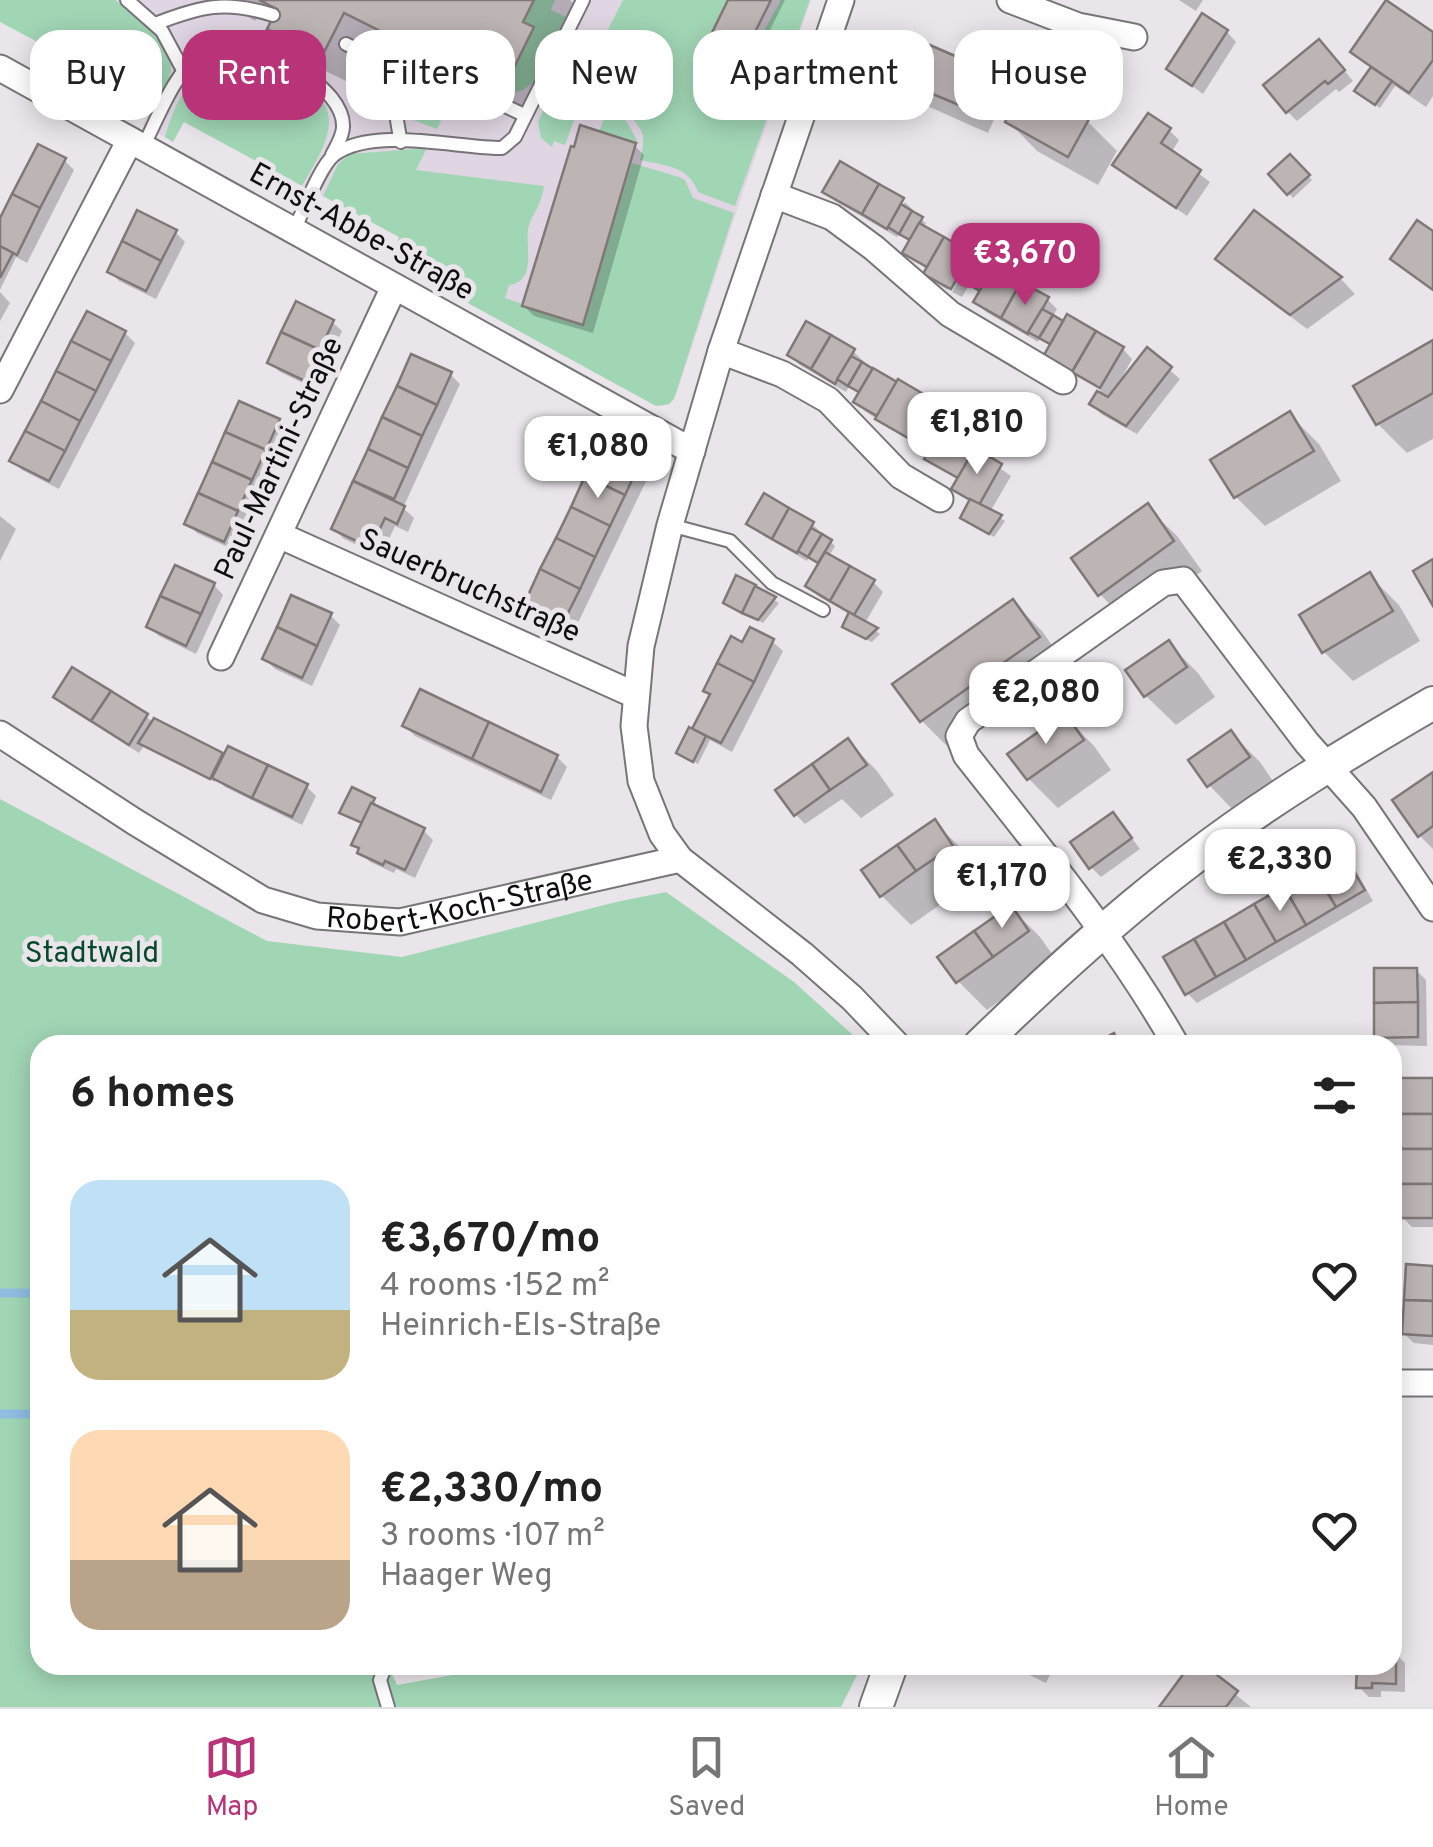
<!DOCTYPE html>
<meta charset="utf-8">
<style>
body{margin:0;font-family:Overpass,sans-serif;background:#f6f6f6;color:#222;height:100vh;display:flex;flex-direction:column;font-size:38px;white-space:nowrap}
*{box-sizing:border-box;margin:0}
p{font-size:32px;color:#767676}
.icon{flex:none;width:55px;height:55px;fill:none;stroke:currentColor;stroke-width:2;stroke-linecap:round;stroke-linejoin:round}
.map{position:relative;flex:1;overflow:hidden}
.panel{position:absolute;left:30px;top:1035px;width:1372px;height:640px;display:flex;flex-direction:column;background:#fff;border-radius:30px;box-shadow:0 5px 25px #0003}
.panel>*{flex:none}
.hud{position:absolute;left:30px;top:30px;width:1375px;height:90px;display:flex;gap:20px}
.price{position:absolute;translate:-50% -85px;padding:0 22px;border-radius:20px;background:#fff;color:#222;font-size:32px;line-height:65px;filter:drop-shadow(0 2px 5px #0008)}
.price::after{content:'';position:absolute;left:50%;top:60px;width:30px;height:22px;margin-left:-15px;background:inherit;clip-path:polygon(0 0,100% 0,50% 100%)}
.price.current{background:#b83378;color:#fff}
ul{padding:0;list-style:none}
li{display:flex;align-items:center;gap:30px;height:250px;padding:0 40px}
li span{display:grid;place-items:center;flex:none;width:280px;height:200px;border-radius:30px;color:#555}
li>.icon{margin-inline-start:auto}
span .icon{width:120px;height:120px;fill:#fffc;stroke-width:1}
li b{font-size:42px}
h2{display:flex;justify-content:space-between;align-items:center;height:120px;padding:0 40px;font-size:42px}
.pill{padding:0 35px;border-radius:30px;background:#fff;box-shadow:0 5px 25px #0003;font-size:35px;line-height:90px}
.pill.current{background:#b83378;color:#fff}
.tab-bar{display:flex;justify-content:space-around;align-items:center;height:140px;border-top:2px solid #e0e0e0;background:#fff;font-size:28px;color:#767676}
.tab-bar a{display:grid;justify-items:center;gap:5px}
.tab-bar .current{color:#b83378}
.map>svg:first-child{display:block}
</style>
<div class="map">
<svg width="1433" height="1707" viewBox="0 0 1433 1707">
<rect width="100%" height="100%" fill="#eae5eb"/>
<!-- built -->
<polygon fill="#e0d6e3" points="0,0 811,0 743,192 677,392 669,404 662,406 656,406 391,261 399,237 184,122 173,142 143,125 153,104"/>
<!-- green -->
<g fill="#a1d6b5">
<path d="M0 0H115C135 15 180 47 170 76 167 85 159 95 154 104L0 22Z"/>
<path d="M534 0H555L551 10 566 17C553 45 541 100 502 92L534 27 523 22Z"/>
<path d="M623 0H728L703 51 742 71 781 0H810L735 206 698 192C688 165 665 166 640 160 642 152 644 143 643 135 637 112 583 83 563 69L565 64 583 79Z"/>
<path d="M236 53C267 60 326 82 329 119 330 142 313 166 302 186L184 122 173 142 165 137C175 101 196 58 236 53Z"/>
<polygon points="560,74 587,93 584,107 579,106 565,145 554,141 552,147 541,138 538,122"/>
<polygon points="414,85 433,85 454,93 437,129 413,120 402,109 402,96"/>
<polygon points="609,108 627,122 639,144 599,131"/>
<path d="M427 148 416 170 544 186C541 209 530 215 528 231 526 250 536 281 509 285L505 298 583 325 632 163 679 177 685 180 693 198 734 213 674 399 669 404 656 406 391 261 399 237 323 196 338 164 350 154Z"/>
<polygon points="0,799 267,941 402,957 616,902 666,892 794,982 864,1045 40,1045 40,1665 388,1665 397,1685 508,1665 862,1665 841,1707 0,1707"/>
</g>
<!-- shadow -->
<g fill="#0003">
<polygon points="220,0 570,0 575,5 553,50 562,58 532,119 374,41 352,84 299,58 270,29 274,20 260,13 255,21"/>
<polygon points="731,0 785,0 747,76 715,60 706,51"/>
<polygon points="1179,0 1203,0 1196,11"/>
<polygon points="1227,32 1236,42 1203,94 1169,69"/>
<polygon points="1433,35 1433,96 1426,107 1395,86 1380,108 1362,95 1374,65 1366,60 1366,65 1353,51"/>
<polygon points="1329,52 1353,81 1339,92 1336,89 1297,121 1287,111"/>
<polygon points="974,67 1004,97 988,133 925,105 895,76"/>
<polygon points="1008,121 1087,121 1117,151 1098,185 1037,151"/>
<polygon points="1169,130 1179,140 1171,153 1210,182 1187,216 1115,165"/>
<polygon points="634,145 644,155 593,333 534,316 524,306"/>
<polygon points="1290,157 1312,180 1293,198 1272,174"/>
<polygon points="64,160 74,170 27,263 16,257 0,290 0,223"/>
<polygon points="825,191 897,217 905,202 913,210 911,213 926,223 923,228 968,254 948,290 936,283 926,273 928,270 905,253 912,241 899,234 897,237 835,201"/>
<polygon points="1255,214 1341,279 1355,294 1307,329 1234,274 1219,259"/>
<polygon points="175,232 185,242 156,299 119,281 110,271"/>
<polygon points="972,257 1047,299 1057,309 1052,318 1123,349 1132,359 1119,383 1121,384 1148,351 1180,379 1137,434 1101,414 1092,404 1101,390 1057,365 1047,355 1052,345 1040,338 1038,342 986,312 976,302 982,292 969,285 962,297 952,292"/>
<polygon points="0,292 10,303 0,321"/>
<polygon points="332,322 342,331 316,389 280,372 270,362"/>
<polygon points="125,333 135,343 59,489 22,470 12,461"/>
<polygon points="1433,343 1433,439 1407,453 1378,424"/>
<polygon points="853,351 863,361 861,365 946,410 956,419 944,440 973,457 976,451 1011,476 990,512 1005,521 994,537 967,521 971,502 955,488 960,479 930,453 866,412 856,402 861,393 849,386 846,392 800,365 790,355"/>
<polygon points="413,357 450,374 460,384 403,508 414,518 408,532 395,526 381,556 344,539 334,529"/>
<polygon points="1290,415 1319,444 1341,481 1265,526 1236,497"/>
<polygon points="278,421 288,431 234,550 197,533 187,523"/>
<polygon points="639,465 649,475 575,629 538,611 528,601"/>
<polygon points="1147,507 1177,536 1202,571 1129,624 1100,594"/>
<polygon points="0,516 16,529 0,561"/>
<polygon points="749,523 812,524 835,546 829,556 873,582 883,592 865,623 880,634 872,642 849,631 845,627 851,615 818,596 808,586 821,564 809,557 807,561 759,533"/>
<polygon points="1369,575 1399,605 1420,641 1353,681 1324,652"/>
<polygon points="737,578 779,603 763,623 730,606"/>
<polygon points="214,585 223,595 196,654 159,636 149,626"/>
<polygon points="1013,602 1042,631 1068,668 951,750 922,721"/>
<polygon points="330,615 340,625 312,686 275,669 265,659"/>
<polygon points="773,642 783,651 732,752 710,740 698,764 683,756 712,696 706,691 743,645"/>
<polygon points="1168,643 1198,673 1215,697 1176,725 1146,696 1129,671"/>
<polygon points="56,697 146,716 154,724 225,758 306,786 316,796 302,825 225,787 216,778 215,782 144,746 139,753 66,707"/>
<polygon points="1065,716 1094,746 1111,770 1058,808 1029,779"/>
<polygon points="405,726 557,757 567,767 551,800 415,736"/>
<polygon points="1231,733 1260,762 1277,787 1238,815 1209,785"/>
<polygon points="848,741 877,771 894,795 861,818 842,799 805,824 796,815"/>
<polygon points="1433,775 1433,849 1419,835"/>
<polygon points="376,802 376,808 423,830 433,840 415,878 396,869 394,873 370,862 354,844 364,824 346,816"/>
<polygon points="934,822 964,851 981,876 911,925 882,896 864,871"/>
<polygon points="1122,825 1140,849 1101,877 1091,867"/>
<polygon points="1343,856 1353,866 1373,901 1197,1003 1187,993"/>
<polygon points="1011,908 1040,937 1057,961 987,1010 958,981"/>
<polygon points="1416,970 1426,980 1427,1046 1385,1045 1377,1036"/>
<polygon points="1433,1080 1433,1227 1412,1227 1402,1217"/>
<polygon points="1433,1268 1433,1345 1414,1343 1404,1334"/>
<polygon points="1392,1612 1401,1620 1400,1658 1405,1663 1405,1692 1381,1691 1381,1697 1369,1697 1359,1687 1361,1665 1392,1665"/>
<polygon points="1009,1665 1055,1665 1046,1683"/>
<polygon points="1194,1665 1199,1665 1251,1707 1162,1707"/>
</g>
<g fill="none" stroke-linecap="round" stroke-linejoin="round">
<!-- stream -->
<g stroke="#91bde3" stroke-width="9">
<polyline points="0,1293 40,1293"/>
<polyline points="0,1414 40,1414"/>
</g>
</g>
<!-- building -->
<g fill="#bdb4b4" stroke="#807877" stroke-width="2.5">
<polygon points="259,0 534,0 523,22 534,27 502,92 344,13 322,56 267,29 277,9"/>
<polygon points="728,0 771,0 737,68 703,51"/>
<polygon points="1386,0 1433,32 1433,60 1409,93 1350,52"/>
<polygon points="1202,13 1228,30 1192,86 1166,69"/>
<polygon points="909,36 976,65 959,105 892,77"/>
<polygon points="1319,39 1345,70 1328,84 1325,81 1286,113 1263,85"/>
<polygon points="1371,67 1392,81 1375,105 1354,91"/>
<polygon points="1026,84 1089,119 1068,157 1005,122"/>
<polygon points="1148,113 1171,128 1161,143 1201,170 1176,208 1112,165"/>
<polygon points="580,125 636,143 583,325 522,306 571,146 574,147"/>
<polygon points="38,144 66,158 40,208 12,194"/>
<polygon points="1290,154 1310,175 1287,195 1268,174"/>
<polygon points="840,161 879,184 862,214 822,192"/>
<polygon points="879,184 904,198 887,229 862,214"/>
<polygon points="12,194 40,208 17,255 0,246 0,218"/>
<polygon points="901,204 912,211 899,234 888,227"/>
<polygon points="137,210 177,230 161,261 122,241"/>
<polygon points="1254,210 1342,277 1290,315 1215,259"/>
<polygon points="912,211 923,217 910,240 899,234"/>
<polygon points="1417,220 1433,231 1433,290 1390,259"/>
<polygon points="919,223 944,237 927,267 902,253"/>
<polygon points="944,237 972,253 951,289 923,274"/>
<polygon points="122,241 161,261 146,291 107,272"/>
<polygon points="0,246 13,253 0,278"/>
<polygon points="971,255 982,261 968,284 957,278"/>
<polygon points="982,261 993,267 980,291 968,284"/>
<polygon points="994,266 1021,282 1001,318 973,302"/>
<polygon points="1021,282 1049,297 1028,334 1001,318"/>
<polygon points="296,301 334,320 320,350 281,332"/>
<polygon points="1042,309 1053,315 1039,338 1028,332"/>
<polygon points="87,311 126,331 111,361 71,341"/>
<polygon points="1067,314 1096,331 1072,372 1044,355"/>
<polygon points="1053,315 1063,321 1050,344 1039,338"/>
<polygon points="806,321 831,335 811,369 787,355"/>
<polygon points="1096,331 1124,347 1100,388 1072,372"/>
<polygon points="281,332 320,350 305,381 267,363"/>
<polygon points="831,335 855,349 835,384 811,369"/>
<polygon points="1433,340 1433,393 1376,425 1353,386"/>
<polygon points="71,341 111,361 96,391 56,371"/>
<polygon points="1147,347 1172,367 1126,426 1089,404 1097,391 1108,397"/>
<polygon points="411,354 452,372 437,405 397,386"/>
<polygon points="851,356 862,362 848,386 837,379"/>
<polygon points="862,362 873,369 859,392 848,386"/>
<polygon points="873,368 897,382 877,416 853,402"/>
<polygon points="56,371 96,391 80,421 41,401"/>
<polygon points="898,379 947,408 934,431 938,434 929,450 875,419"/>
<polygon points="397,386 437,405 422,436 382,417"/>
<polygon points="41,401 80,421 65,451 25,431"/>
<polygon points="239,401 280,419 266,450 225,432"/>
<polygon points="1290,411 1314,451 1234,498 1210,460"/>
<polygon points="382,417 422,436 408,468 368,449"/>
<polygon points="25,431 65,451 49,481 9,461"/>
<polygon points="225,432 266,450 252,480 212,462"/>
<polygon points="938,434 972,454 958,478 924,459"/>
<polygon points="601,443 640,463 625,495 585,476"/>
<polygon points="975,448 1002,464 979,505 951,489"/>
<polygon points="368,449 408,468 394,499 353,481"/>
<polygon points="212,462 252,480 238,511 198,493"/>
<polygon points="585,476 625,495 610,526 571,507"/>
<polygon points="353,481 405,506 397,524 385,518 371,548 331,529"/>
<polygon points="198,493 238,511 224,542 184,524"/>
<polygon points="764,493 789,508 772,539 746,524"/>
<polygon points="970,499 1002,515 989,534 960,518"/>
<polygon points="1148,503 1174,541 1098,596 1071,558"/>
<polygon points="571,507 610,526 595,557 556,538"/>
<polygon points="789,508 814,522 797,553 772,539"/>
<polygon points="811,528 822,534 808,557 798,551"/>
<polygon points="822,534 832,540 818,563 808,557"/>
<polygon points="556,538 595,557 580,589 540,569"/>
<polygon points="825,552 850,566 830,601 805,586"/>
<polygon points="1433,559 1433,606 1413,571"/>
<polygon points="175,565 215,583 201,614 160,596"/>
<polygon points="850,566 875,580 854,615 830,601"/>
<polygon points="540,569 580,589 564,621 525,602"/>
<polygon points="1370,572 1393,611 1322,653 1299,615"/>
<polygon points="736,575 756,585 742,613 723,603"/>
<polygon points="755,586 776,597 758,620 742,613"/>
<polygon points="291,595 332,613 317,646 277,627"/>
<polygon points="160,596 201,614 186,646 146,627"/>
<polygon points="1013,599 1040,637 920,722 892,684"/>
<polygon points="849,612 854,615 878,628 866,639 842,627"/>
<polygon points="277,627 317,646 302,678 262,659"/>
<polygon points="750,627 774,639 754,682 717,663 731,636 742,642"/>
<polygon points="1169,640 1187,667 1144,697 1125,670"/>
<polygon points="717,663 754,682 721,743 692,729 710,694 703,691"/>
<polygon points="72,667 111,691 91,721 53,697"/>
<polygon points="420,689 489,722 472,759 402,726"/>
<polygon points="111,691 148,714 129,745 91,721"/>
<polygon points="1065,713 1084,740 1027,780 1007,754"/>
<polygon points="154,718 223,753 210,779 138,743"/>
<polygon points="489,722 558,755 541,792 472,759"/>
<polygon points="689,727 706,736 693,762 676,753"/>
<polygon points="1231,730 1250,757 1207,787 1188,760"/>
<polygon points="848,738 867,765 830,790 812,764"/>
<polygon points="228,746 268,765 252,798 212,778"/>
<polygon points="812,764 830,790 794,816 775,790"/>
<polygon points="268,765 308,784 292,817 252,798"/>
<polygon points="1433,772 1433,826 1418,837 1392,800"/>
<polygon points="352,787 375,798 362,823 339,813"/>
<polygon points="371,803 425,828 405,870 385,861 383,865 357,853 359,848 351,845"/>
<polygon points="1113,812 1132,838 1089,869 1070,842"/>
<polygon points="935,819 953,846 916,871 897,845"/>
<polygon points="897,845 916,871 880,897 861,870"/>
<polygon points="1343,853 1365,890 1336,907 1314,870"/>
<polygon points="1314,870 1336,907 1306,925 1284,887"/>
<polygon points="1284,887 1306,925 1276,942 1254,904"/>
<polygon points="1254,904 1276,942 1246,960 1224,922"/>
<polygon points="1011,905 1029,931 993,957 974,931"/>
<polygon points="1224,922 1246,960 1216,977 1194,939"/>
<polygon points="974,931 993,957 956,983 937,957"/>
<polygon points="1194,939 1216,977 1185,995 1163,957"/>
<polygon points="1374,968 1417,968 1418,1002 1374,1003"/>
<polygon points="1418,1002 1418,1037 1374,1038 1374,1003"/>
<polygon points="1114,1033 1120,1045 1092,1045"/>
<polygon points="1399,1078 1433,1078 1433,1114 1400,1114"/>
<rect x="1400" y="1114" width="33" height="35"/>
<rect x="1400" y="1149" width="33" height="35"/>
<rect x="1400" y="1184" width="33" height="34"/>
<polygon points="1406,1264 1433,1266 1433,1301 1404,1300"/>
<polygon points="1404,1300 1433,1301 1433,1336 1402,1334"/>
<polygon points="1392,1651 1396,1651 1396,1684 1372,1683 1372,1688 1356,1688 1357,1665 1392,1665"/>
<polygon points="1190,1665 1204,1665 1238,1691 1226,1707 1159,1707"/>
</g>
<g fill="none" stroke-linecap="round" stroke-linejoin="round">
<!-- service casing -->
<g stroke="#787479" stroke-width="16">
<g id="service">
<polyline points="127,0 162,31 184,72"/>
<path d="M155 24C201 6 225 0 273 15"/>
<path d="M346 44C356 49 367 53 376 59 394 71 395 118 401 142"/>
<polyline points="393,83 406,71 447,78 524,115"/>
<path d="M143 147C156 122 175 71 199 56 209 49 222 44 234 44 267 46 345 88 343 127 343 136 336 147 332 155"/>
<path d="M294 230C303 212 320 166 334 155 373 126 456 148 502 148L515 137 583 0"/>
<polyline points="670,525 730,541 772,583 823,610"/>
<polyline points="386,1665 380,1680 388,1707"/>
</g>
</g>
<!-- minor casing -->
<g stroke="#787479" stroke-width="29">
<g id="minor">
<polyline points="841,0 721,351 670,525 641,646 634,726 641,781 662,834 680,859 802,954 852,998 897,1045"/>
<polyline points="1010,0 1078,26 1134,37"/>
<polyline points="0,68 692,451"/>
<polyline points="774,195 832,217 874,248 950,314 1063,381"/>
<polyline points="721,351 782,374 828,400 901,476 940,499"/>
<polyline points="0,390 130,140"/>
<polyline points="279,535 635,695"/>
<polyline points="221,657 394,287"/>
<path id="s1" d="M0 734 135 822 263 900 317 916 400 922 680 859"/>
<path d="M1176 1045C1117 941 1040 849 966 755L959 736 968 721 1163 583 1183 580 1307 743 1364 807 1433 908"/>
<polyline points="1392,1383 1433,1383"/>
</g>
</g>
<!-- tertiary casing -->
<g stroke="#787479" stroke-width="36">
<g id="tertiary">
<path d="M980 1045C1046 981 1114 918 1188 862 1265 802 1349 752 1433 703"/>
<polyline points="876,1707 891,1665"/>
</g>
</g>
<!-- service -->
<use href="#service" stroke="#fff" stroke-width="12"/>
<!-- minor -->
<use href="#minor" stroke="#fff" stroke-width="25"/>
<!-- tertiary -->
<use href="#tertiary" stroke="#fff" stroke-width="32"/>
</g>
<g text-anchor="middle" stroke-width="10" stroke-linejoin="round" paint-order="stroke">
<!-- street labels -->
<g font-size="30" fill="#0f0d0f" stroke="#eae5eb">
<text transform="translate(362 231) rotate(29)" y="10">Ernst-Abbe-Straße</text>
<text transform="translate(278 458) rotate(-65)" y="10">Paul-Martini-Straße</text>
<text transform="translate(470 585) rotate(24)" y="10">Sauerbruchstraße</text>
<text dy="10" stroke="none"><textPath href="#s1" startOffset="512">Robert-Koch-Straße</textPath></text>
</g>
<!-- park labels -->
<g font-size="30" fill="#064a2c" stroke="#eae5eb">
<text x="92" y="962">Stadtwald</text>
</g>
</g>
</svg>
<b class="price current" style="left:1025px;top:308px">€3,670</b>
<b class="price" style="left:977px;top:477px">€1,810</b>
<b class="price" style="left:598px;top:501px">€1,080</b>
<b class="price" style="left:1046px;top:747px">€2,080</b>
<b class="price" style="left:1280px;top:914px">€2,330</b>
<b class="price" style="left:1002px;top:931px">€1,170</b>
<div class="hud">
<a class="pill">Buy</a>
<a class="pill current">Rent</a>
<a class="pill">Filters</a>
<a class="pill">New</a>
<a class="pill">Apartment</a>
<a class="pill">House</a>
</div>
<section class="panel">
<h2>6 homes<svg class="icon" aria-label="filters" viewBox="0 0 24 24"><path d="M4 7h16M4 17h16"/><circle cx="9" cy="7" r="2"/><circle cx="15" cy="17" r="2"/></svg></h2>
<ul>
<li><span style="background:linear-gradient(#bfe0f5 65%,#c2b280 0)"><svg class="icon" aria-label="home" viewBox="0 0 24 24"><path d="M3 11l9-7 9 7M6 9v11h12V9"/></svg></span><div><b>€3,670/mo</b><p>4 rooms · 152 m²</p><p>Heinrich-Els-Straße</p></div><svg class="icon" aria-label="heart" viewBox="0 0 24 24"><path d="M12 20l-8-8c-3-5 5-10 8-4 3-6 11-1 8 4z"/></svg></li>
<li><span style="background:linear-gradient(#ffd9b3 65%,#b9a48a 0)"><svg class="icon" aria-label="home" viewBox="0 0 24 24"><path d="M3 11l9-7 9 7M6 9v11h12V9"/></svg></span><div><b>€2,330/mo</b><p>3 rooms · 107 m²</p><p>Haager Weg</p></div><svg class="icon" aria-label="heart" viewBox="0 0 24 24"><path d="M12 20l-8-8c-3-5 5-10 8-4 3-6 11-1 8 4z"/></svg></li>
</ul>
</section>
</div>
<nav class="tab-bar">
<a class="current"><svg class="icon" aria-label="map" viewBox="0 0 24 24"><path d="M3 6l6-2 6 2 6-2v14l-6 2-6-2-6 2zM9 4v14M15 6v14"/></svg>Map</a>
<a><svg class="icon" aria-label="saved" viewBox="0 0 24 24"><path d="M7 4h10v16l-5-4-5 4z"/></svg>Saved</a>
<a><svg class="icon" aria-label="home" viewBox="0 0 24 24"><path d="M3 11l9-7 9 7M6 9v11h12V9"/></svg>Home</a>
</nav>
